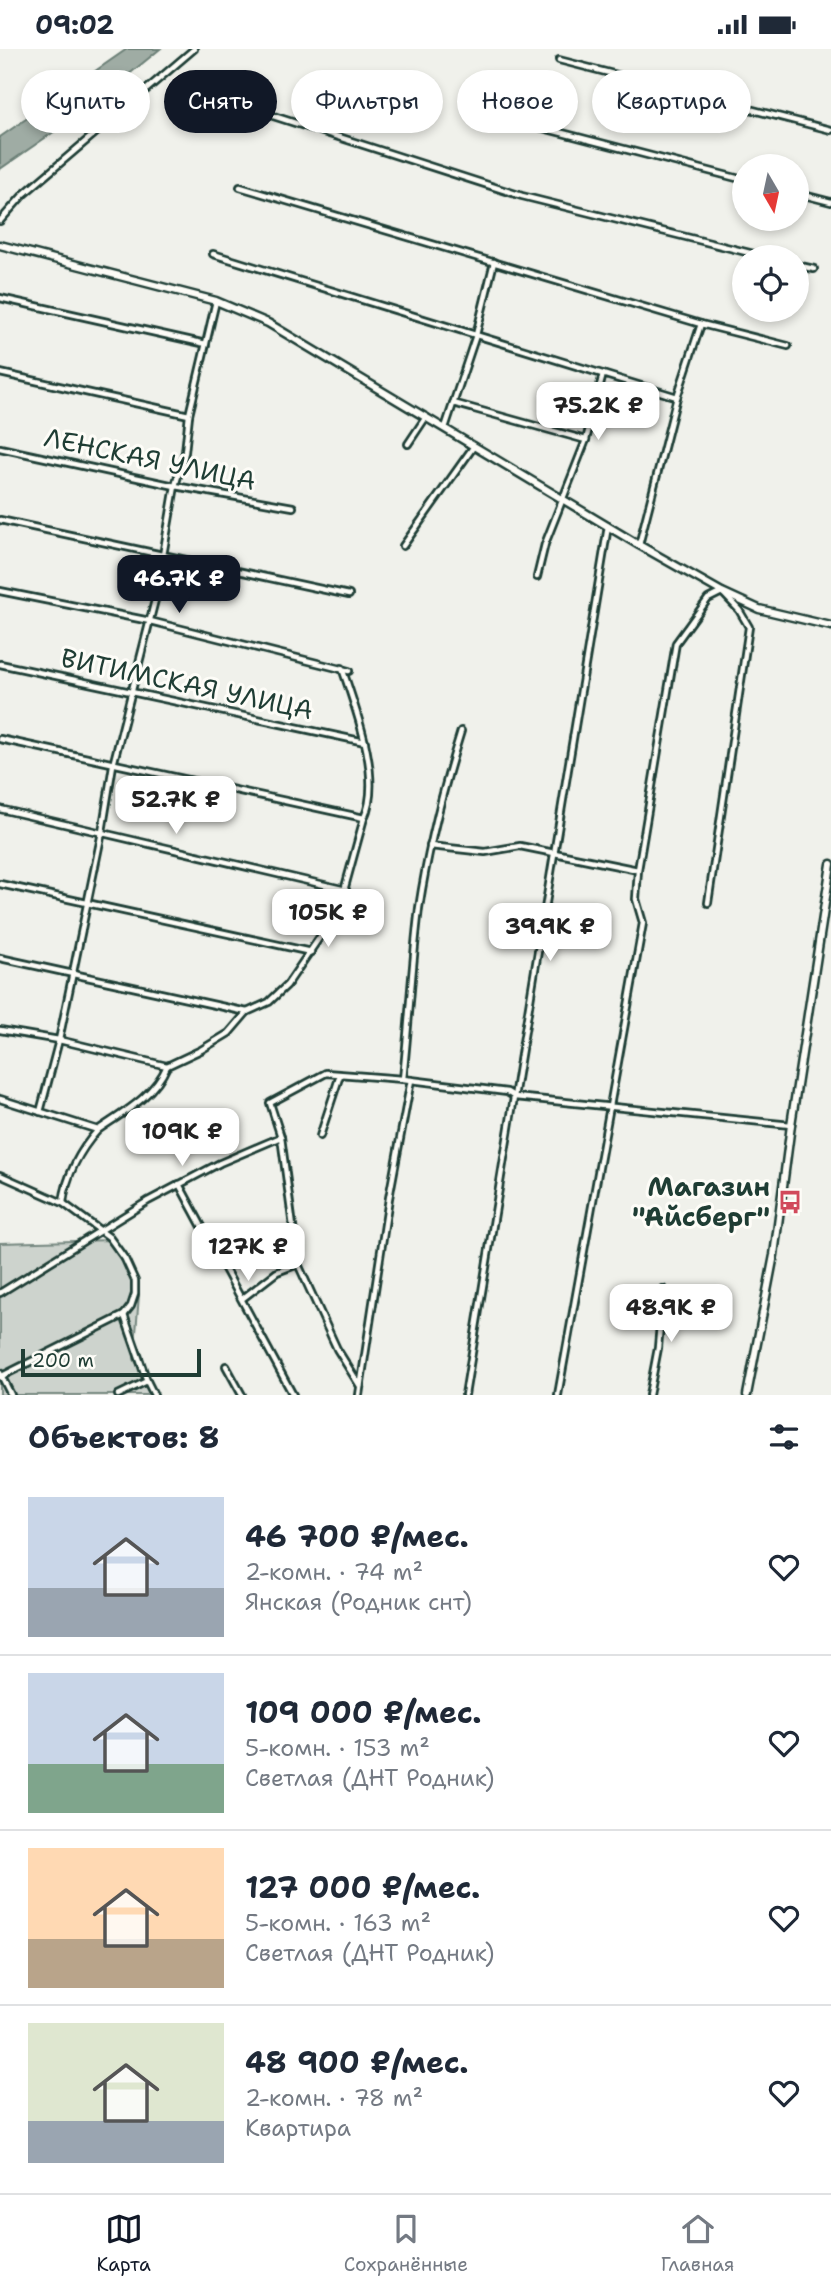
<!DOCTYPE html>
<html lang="ru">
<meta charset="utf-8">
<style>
body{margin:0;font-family:"Shantell Sans",sans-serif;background:#f2f2f3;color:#1f2937;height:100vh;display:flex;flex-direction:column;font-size:26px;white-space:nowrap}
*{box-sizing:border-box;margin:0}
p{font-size:23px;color:#747a83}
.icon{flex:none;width:38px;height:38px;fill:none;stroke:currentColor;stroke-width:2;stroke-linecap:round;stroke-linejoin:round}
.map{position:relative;height:1346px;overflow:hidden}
.drawer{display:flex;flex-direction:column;background:#fff;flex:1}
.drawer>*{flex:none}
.banner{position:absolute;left:21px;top:21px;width:789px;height:63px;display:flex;gap:14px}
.needle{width:46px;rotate:171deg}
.tools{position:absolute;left:732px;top:105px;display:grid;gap:14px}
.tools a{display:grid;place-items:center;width:77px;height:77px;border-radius:50%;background:#fff;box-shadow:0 4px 10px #0003;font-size:35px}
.scale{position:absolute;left:21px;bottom:18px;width:180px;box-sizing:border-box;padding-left:7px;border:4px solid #1f3d34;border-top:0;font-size:19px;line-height:24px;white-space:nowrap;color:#1f3d34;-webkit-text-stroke:5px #fdfcf7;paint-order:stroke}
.price{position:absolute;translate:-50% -60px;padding:0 16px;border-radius:14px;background:#fff;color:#222;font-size:23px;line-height:46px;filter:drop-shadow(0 2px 4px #0008)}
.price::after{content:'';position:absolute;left:50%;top:42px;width:21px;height:16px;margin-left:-10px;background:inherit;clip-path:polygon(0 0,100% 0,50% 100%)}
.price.selected{background:#111827;color:#fff}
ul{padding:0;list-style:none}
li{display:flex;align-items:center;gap:21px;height:175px;padding:0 28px}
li+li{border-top:2px solid #e0e1e3}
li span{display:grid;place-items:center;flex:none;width:196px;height:140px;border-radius:0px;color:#555}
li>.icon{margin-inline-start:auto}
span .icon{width:84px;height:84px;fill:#fffc;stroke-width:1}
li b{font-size:30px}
h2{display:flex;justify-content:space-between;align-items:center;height:84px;padding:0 28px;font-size:30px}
.pill{padding:0 24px;border-radius:32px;background:#fff;box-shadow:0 4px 10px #0003;font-size:24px;line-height:63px}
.pill.selected{background:#111827;color:#fff}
.status{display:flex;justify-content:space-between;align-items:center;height:49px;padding:0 35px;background:#fff;direction:ltr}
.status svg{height:19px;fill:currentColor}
.menu{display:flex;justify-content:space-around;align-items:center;height:98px;border-top:2px solid #e0e1e3;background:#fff;font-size:19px;color:#747a83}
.menu a{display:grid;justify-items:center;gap:4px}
.menu .selected{color:#111827}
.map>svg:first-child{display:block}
</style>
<div class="status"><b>09:02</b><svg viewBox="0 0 49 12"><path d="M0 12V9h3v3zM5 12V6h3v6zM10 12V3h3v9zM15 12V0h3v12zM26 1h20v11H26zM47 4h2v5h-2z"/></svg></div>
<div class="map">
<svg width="831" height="1346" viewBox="0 0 831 1346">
<rect width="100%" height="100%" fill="#f0f1eb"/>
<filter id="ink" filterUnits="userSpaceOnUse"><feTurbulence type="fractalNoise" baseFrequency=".0143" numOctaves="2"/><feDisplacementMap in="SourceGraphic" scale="14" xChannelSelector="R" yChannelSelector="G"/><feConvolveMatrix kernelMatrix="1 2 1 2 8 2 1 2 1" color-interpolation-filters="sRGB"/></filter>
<g filter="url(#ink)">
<!-- green -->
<polygon fill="#cdd3cd" stroke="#768880" stroke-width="2" points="112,1191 139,1246 134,1310 154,1346 0,1346 0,1194"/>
<!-- water -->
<polygon fill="#9faca4" stroke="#6c8077" stroke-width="2" points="127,0 160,0 84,62 0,120 0,88"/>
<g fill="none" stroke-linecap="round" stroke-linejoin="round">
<!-- minor casing -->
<g stroke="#1f3d34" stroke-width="10">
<g id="minor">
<polyline points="559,11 831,81"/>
<polyline points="264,64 522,147 766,208"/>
<polyline points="489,65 744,131"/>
<polyline points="240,138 701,275 788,297"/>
<polyline points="796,144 831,153"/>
<polyline points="0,172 24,145 194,0"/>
<polyline points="213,205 677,348"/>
<polyline points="796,216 814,220"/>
<polyline points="0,249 206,295"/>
<polyline points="0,324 189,366"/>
<polyline points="453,354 586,391"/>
<polyline points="445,379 476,286 494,213"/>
<polyline points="408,395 426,368"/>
<polyline points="0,399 175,437 293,458"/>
<polyline points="0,471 349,546"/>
<polyline points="639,496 677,348 701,275"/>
<polyline points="403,497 474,397"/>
<polyline points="537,528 545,495 586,391 603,325"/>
<polyline points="0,542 150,572 349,622"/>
<polyline points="0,615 365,693"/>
<polyline points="0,690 364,769"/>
<polyline points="0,760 346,841"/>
<polyline points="430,797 485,803 520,797 638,821"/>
<polyline points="0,835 311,903"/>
<polyline points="0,909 247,963"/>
<polyline points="0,981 59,991 167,1017"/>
<path d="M403 1030C409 973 412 916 419 859 428 799 443 740 461 682"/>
<path d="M0 1050 98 1081C80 1101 66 1127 63 1154"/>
<polyline points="40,1063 59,991 102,783 113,716 156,547 175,437 185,403 189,366 216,252"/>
<path d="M98 1081C124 1063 154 1047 167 1017L201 1001 229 984 247 963 269 953 287 936 339 860 364 769C383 730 355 658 342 619"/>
<polyline points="320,1087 340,1026"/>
<polyline points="0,1126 63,1154 109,1188 125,1210 135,1232 135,1245 131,1257 124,1266 0,1328"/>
<polyline points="179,1135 293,1346"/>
<polyline points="0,1244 148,1152 220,1114 281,1088"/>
<polyline points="242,1250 277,1223 298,1215"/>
<polyline points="124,1266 147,1332 154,1346"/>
<polyline points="226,1317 242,1346"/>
<polyline points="0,1324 11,1346"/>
<polyline points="360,1337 337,1300 298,1215 281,1088 270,1054 326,1024 403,1030 507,1043 515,1048 791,1076"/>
<polyline points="118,1346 147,1332"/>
<polyline points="359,1346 389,1149 411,1031"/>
<polyline points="465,1346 608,477"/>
<polyline points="558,1346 643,874 636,850 638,821 676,594 708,550 722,543 739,561 749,578 708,854"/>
<polyline points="649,1346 658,1299 663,1240"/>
</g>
</g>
<!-- tertiary casing -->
<g stroke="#1f3d34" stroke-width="11">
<polyline id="tertiary" points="0,196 216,252 268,274 639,496 722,543 759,560 831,577"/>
</g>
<!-- secondary casing -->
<g stroke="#1f3d34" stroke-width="11">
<polyline id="secondary" points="747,1346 774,1206 791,1076 831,815"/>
</g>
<!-- minor -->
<use href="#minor" stroke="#fdfcf7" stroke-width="4.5"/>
<!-- tertiary -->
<use href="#tertiary" stroke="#fdfcf7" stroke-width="6"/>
<!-- secondary -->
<use href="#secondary" stroke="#fdfcf7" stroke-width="6"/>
</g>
</g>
<!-- icons -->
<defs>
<g id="bus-bare" transform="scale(1.89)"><path d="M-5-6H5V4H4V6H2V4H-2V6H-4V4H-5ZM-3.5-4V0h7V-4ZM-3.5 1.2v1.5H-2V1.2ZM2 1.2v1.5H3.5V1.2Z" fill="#d1495b" stroke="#fdfcf7" stroke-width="2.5" paint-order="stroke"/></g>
</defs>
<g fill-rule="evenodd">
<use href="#bus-bare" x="790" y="1153"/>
</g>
<g text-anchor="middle" stroke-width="6" stroke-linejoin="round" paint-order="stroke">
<!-- street labels -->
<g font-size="26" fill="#1f3d34" stroke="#fdfcf7">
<text transform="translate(150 410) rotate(12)" y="9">ЛЕНСКАЯ УЛИЦА</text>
<text transform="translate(187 635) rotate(12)" y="9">ВИТИМСКАЯ УЛИЦА</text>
</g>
<!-- poi labels -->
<g font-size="26" font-weight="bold" fill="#1f3d34" stroke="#fdfcf7" text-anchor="end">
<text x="770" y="1147">Магазин<tspan x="770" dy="30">"Айсберг"</tspan></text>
</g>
</g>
</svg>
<div class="tools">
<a><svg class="needle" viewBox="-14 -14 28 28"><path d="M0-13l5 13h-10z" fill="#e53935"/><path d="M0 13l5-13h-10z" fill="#747a83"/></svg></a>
<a><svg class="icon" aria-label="locate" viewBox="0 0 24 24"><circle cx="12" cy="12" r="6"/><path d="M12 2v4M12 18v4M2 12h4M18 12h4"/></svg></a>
</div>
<div class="scale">200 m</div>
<b class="price" style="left:598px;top:393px">75.2K ₽</b>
<b class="price selected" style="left:179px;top:566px">46.7K ₽</b>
<b class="price" style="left:176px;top:787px">52.7K ₽</b>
<b class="price" style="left:328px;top:900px">105K ₽</b>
<b class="price" style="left:550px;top:914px">39.9K ₽</b>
<b class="price" style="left:182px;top:1119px">109K ₽</b>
<b class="price" style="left:248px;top:1234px">127K ₽</b>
<b class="price" style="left:671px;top:1295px">48.9K ₽</b>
<div class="banner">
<a class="pill">Купить</a>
<a class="pill selected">Снять</a>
<a class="pill">Фильтры</a>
<a class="pill">Новое</a>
<a class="pill">Квартира</a>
</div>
</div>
<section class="drawer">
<h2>Объектов: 8<svg class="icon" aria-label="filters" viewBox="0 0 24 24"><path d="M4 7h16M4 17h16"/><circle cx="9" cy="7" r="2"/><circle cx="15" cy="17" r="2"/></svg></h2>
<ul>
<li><span style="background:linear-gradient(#c9d6e8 65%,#9aa5b1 0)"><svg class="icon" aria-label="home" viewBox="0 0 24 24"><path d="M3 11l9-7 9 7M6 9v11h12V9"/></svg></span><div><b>46 700 ₽/мес.</b><p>2-комн. · 74 m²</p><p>Янская (Родник снт)</p></div><svg class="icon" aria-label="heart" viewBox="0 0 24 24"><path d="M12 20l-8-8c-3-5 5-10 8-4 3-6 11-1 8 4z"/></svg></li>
<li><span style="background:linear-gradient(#c9d6e8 65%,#7fa58c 0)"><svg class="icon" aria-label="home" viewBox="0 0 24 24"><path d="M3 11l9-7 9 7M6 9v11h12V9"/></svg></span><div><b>109 000 ₽/мес.</b><p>5-комн. · 153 m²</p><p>Светлая (ДНТ Родник)</p></div><svg class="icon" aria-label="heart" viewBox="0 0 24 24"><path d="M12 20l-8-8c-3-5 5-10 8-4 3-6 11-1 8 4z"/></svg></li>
<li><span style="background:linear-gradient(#ffd9b3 65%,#b9a48a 0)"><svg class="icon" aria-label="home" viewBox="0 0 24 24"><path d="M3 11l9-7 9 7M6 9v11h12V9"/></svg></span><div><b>127 000 ₽/мес.</b><p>5-комн. · 163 m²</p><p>Светлая (ДНТ Родник)</p></div><svg class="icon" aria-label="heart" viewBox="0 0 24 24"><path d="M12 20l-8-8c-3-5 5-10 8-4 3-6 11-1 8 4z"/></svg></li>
<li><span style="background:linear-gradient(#dfe7d0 70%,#9aa5b1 0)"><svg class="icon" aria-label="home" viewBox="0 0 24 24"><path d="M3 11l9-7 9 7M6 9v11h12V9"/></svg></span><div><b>48 900 ₽/мес.</b><p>2-комн. · 78 m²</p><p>Квартира</p></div><svg class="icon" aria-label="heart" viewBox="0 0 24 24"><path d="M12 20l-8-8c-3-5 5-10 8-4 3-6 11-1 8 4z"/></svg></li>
</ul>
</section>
<nav class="menu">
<a class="selected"><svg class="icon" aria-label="map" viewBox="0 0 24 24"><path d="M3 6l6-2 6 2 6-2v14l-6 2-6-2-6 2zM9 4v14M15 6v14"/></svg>Карта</a>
<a><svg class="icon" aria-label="saved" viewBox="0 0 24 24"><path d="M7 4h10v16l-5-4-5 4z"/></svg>Сохранённые</a>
<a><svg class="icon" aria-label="home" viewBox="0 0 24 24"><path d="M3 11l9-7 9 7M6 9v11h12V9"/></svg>Главная</a>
</nav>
